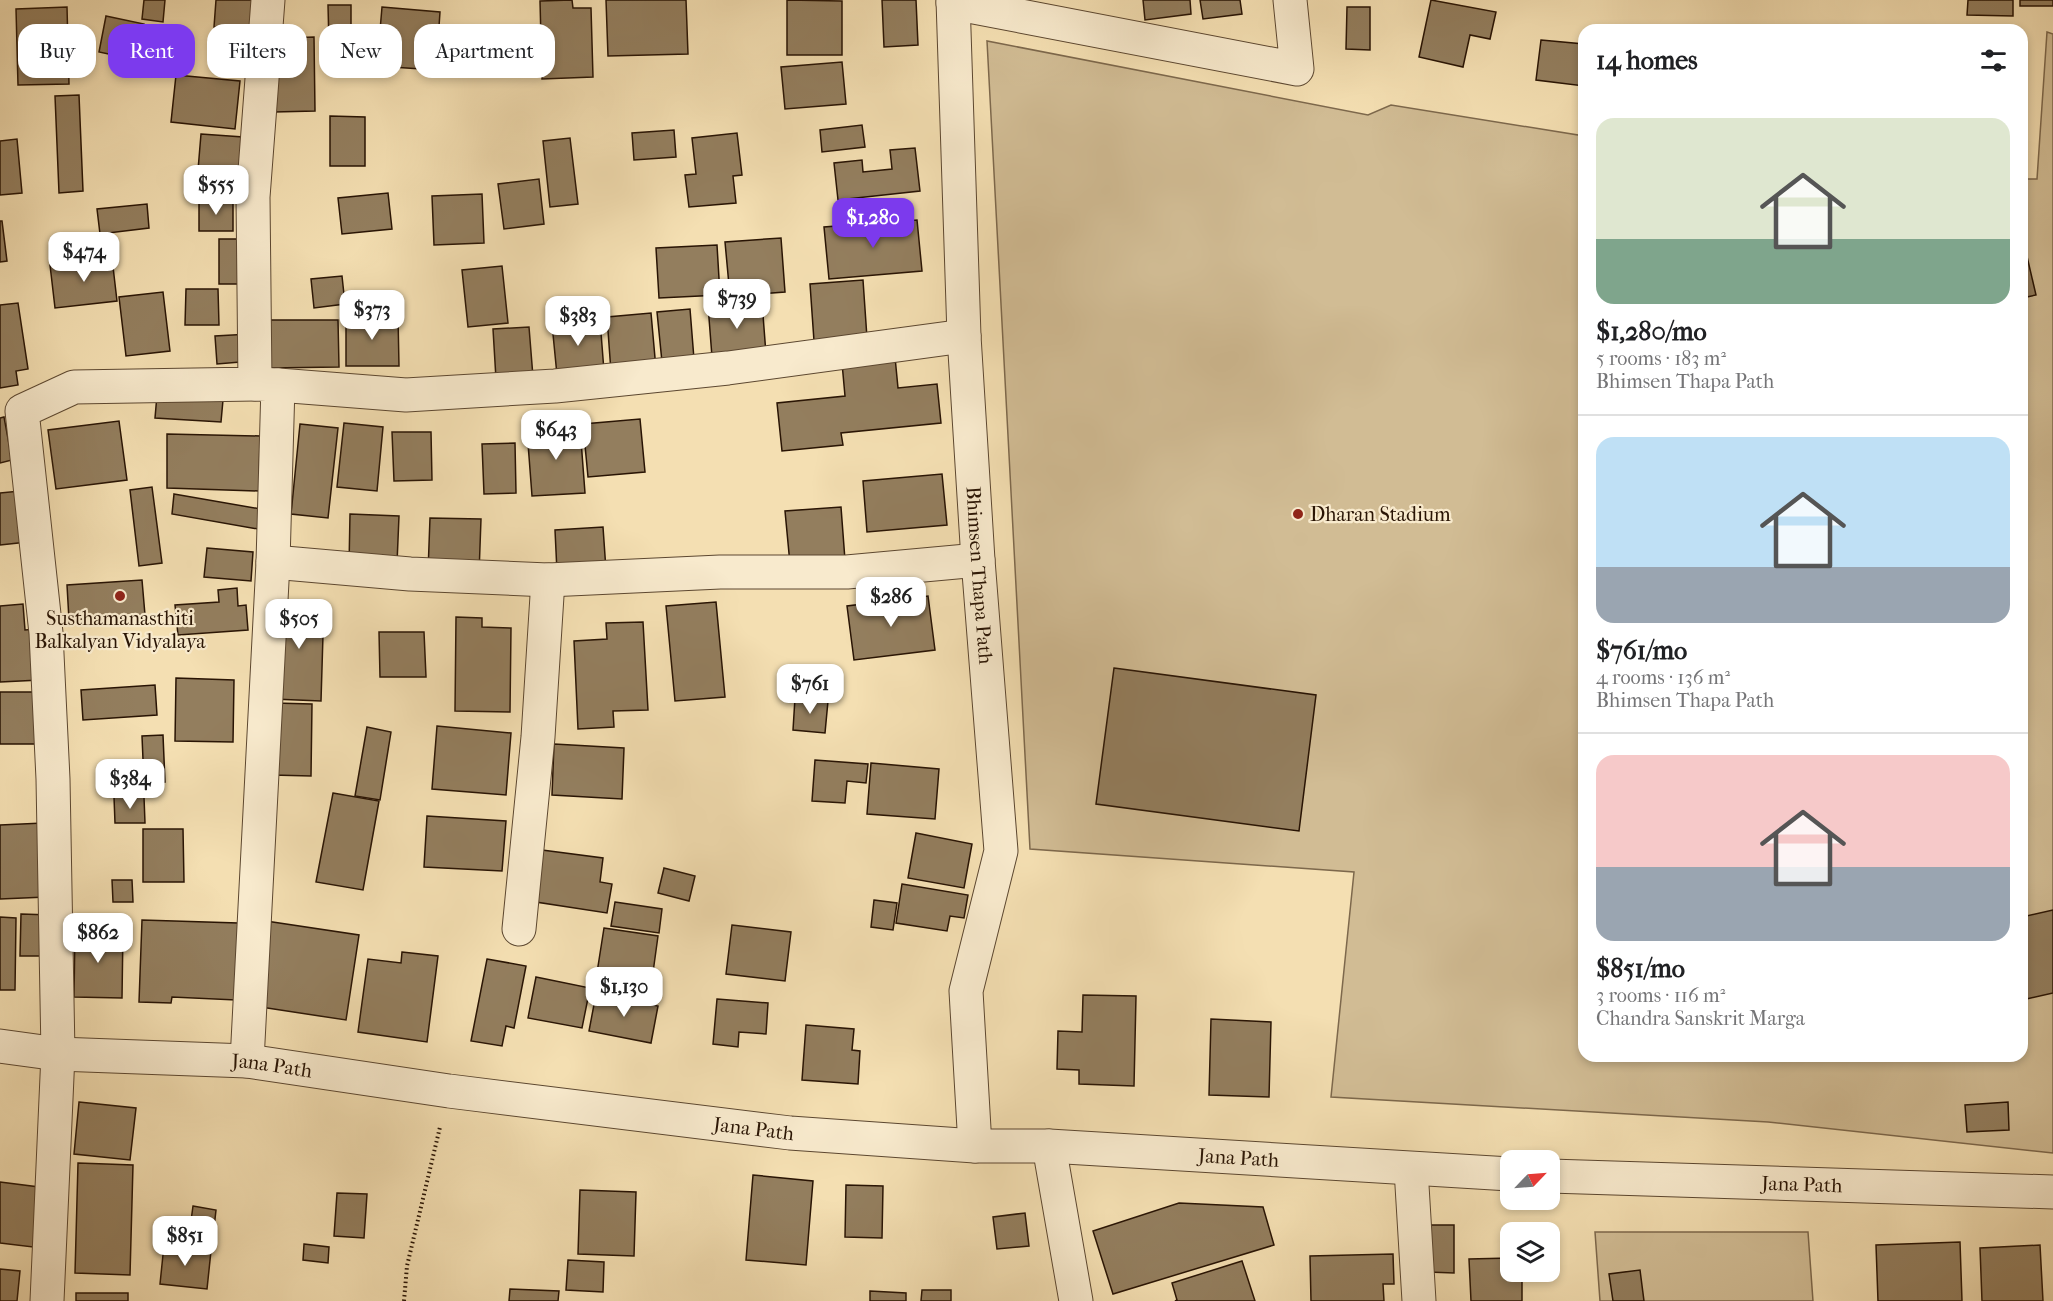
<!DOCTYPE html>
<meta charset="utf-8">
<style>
body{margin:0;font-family:"IM FELL French Canon",serif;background:#f6f6f6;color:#202124;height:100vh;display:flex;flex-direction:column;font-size:22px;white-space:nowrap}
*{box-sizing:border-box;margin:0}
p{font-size:20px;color:#757577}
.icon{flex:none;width:33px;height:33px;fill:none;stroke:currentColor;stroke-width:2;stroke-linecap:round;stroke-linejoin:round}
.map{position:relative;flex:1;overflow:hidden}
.side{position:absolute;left:1578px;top:24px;width:450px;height:1038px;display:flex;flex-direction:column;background:#fff;border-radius:18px;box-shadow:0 3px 9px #0003}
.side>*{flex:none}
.guide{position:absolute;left:18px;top:24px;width:570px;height:54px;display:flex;gap:12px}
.needle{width:39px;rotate:65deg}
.controls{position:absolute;left:1500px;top:1150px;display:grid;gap:12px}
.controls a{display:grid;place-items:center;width:60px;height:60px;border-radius:12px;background:#fff;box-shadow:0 3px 9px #0003;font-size:30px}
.price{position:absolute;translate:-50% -51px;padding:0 14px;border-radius:12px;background:#fff;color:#222;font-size:20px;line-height:39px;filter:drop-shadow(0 2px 3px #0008)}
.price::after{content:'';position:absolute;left:50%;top:36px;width:18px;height:14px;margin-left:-9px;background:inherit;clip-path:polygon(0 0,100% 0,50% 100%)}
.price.selected{background:#7c3aed;color:#fff}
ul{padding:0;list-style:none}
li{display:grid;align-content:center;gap:12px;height:318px;padding:0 18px}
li+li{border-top:2px solid #e0e0e0}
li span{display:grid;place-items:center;height:186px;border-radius:18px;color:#555}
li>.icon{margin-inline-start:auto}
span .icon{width:108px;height:108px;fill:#fffc;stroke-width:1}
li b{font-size:26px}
h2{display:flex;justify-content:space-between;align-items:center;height:72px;padding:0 18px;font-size:26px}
.chip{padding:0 21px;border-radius:18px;background:#fff;box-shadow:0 3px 9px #0003;font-size:21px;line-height:54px}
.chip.selected{background:#7c3aed;color:#fff}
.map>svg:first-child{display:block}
</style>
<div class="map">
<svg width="2053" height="1301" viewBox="0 0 2053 1301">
<rect width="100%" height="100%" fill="#f4dfb2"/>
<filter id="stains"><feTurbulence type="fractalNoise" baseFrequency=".00333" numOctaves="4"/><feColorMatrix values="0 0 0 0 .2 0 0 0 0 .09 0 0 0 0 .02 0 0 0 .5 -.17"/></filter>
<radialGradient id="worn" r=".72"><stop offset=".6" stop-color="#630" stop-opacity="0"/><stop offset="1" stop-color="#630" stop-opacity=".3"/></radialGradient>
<!-- green -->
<g fill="#d1bc94" stroke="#7d684c" stroke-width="1.5">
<polygon points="2047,32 2053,34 2053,1153 1768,1122 1331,1097 1354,872 1030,849 987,41 1368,115 1391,105 1584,136 1584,1056 2022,1056 2022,179 2037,179"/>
<polygon points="1595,1232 1808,1232 1813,1301 1600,1301"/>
</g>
<!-- building -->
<g fill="#937e5e" stroke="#291404" stroke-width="1.5">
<polygon points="144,0 165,0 163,22 142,19"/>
<polygon points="216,0 254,0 251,30 214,27"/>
<polygon points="572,0 573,8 591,8 593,77 542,79 540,1"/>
<polygon points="606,0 686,0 688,54 608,56"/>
<polygon points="787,0 842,1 842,55 787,55"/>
<polygon points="882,0 916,0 918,45 884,47"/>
<polygon points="1143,0 1190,0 1191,14 1145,20"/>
<polygon points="1200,0 1240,0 1242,14 1203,19"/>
<polygon points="1431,0 1496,12 1490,39 1470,35 1463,67 1419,57"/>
<polygon points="1968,0 2013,0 2013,16 1967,15"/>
<rect x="2020" y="0" width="33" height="6"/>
<polygon points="328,5 351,5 351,45 329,45"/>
<polygon points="67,7 69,84 18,85 16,9"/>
<polygon points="382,7 440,12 436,70 377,66"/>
<polygon points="1347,7 1370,7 1370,50 1346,49"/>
<polygon points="106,16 144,24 137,60 99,52"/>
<polygon points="314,37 315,111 274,112 274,45 286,45 286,38"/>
<polygon points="1541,40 1584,44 1584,86 1536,80"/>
<polygon points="842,62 846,104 785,109 781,67"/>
<polygon points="176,75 240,81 235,129 171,122"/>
<polygon points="79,95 83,191 59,193 55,96"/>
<polygon points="330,116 365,117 365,166 330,166"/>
<polygon points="862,125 865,147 822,152 820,130"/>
<polygon points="674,130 676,157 634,160 632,133"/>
<polygon points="737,133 742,175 733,176 736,203 689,207 685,175 696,174 692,138"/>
<polygon points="201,134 243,137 240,173 198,170"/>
<polygon points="570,138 578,204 550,207 543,141"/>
<polygon points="17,139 22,193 0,195 0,141"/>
<polygon points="915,148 920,191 838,200 834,163 862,160 863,172 892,169 890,150"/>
<polygon points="539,179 544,224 504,229 498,184"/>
<polygon points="388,193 392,229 342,234 338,198"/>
<polygon points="482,194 484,243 434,245 432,196"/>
<rect x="199" y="201" width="34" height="30"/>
<polygon points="147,204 149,228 100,234 97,209"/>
<polygon points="917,220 922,271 829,279 824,227"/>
<polygon points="0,221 2,221 7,261 0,262"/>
<polygon points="2022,235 2036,295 2022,298"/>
<polygon points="781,238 785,292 730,296 725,242"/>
<polygon points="219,239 246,239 247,284 219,284"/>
<polygon points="717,245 720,295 659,298 656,248"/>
<polygon points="112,258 117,301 55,308 50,265"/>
<polygon points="502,266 508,323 468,327 462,270"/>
<polygon points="342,276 345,304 314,308 311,279"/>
<polygon points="863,280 867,338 814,341 810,284"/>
<polygon points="186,289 218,289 219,325 185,325"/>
<polygon points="163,292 170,351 126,356 119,297"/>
<polygon points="762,302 766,354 712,357 708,305"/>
<polygon points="18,303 28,369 16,371 18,385 0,388 0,305"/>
<polygon points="690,309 694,359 662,362 657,312"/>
<polygon points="651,313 656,369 611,372 607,317"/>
<polygon points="346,316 398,316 399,366 346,366"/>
<polygon points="268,320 338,320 339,367 268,368"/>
<polygon points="600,320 604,371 557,375 552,324"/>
<polygon points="529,327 533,377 496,379 493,329"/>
<polygon points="250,334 252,361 217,364 215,336"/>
<polygon points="895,357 898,388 937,384 941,423 841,433 843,445 782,451 777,403 845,396 842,363"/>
<polygon points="157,395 223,400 221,422 155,418"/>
<polygon points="4,417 12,460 0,463 0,418"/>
<polygon points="640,419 645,472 588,477 583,424"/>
<polygon points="119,421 127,480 56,489 48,430"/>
<polygon points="344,423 383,427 377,491 337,487"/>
<polygon points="300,424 338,428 328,518 291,514"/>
<polygon points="580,427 585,493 532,496 527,430"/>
<polygon points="392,432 431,432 432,480 394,481"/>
<polygon points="167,434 260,436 259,491 167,488"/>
<polygon points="515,443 516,493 484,494 482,444"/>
<polygon points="942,474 947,525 867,532 863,481"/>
<polygon points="152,487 162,563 139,566 130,490"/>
<polygon points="20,491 27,542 0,545 0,493"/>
<polygon points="174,494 261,509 258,529 172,514"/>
<polygon points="841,507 845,560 790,564 785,511"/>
<polygon points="350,514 399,516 397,563 349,566"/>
<polygon points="430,518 481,519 479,574 428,572"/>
<polygon points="603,527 606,570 557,572 555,530"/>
<polygon points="207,548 253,552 251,581 204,577"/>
<polygon points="142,580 145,615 69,620 67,585"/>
<polygon points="237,588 238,606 246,605 248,630 178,635 175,605 219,602 218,590"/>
<polygon points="928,596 935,650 854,660 847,606"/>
<polygon points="276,600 324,602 321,701 273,699"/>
<polygon points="716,602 725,697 675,701 666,606"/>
<polygon points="23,604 25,630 37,629 40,680 0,682 0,606"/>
<polygon points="456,617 482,618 482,627 511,628 510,712 455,711"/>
<polygon points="643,622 648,710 613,711 614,727 578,729 574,641 607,639 606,623"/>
<polygon points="379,632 424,632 426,677 380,677"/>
<polygon points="1114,668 1316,695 1299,831 1096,804"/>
<polygon points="176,678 234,680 233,742 175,741"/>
<polygon points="155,685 157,715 83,720 81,690"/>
<polygon points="0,692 41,692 42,744 0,744"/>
<polygon points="795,698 828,701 825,733 793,730"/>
<polygon points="274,703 312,704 311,776 272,775"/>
<polygon points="437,726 511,733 506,795 432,789"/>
<polygon points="367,727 391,732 380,800 355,796"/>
<polygon points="163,735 165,782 144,783 142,736"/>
<polygon points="554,744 624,748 622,799 552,795"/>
<polygon points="815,760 868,764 866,783 847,781 845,803 812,801"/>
<polygon points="871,763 939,769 935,819 867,814"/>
<polygon points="333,793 379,801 363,890 316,882"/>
<polygon points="114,797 144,797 145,823 115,823"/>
<polygon points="427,816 506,821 502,871 424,867"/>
<polygon points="43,823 46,897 0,899 0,825"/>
<polygon points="143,829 183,829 184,882 143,882"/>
<polygon points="916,833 972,844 964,888 908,878"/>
<polygon points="542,850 603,858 600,882 612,884 607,913 536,902"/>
<polygon points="664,868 695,876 689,901 658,893"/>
<polygon points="112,880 132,880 133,902 113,902"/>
<polygon points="902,884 968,895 964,918 950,916 947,931 896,923"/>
<polygon points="874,900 897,903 893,930 871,927"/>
<polygon points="615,902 662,909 659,933 611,926"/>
<polygon points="2053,910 2053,993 2022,1000 2022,917"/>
<polygon points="21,914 51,915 50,956 20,956"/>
<polygon points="0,917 16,918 15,990 0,990"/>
<polygon points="142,920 238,923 236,1000 172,997 171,1003 139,1002"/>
<polygon points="266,921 359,935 346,1020 254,1006"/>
<polygon points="732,925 791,932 785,981 726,974"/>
<polygon points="604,928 658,936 651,987 596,979"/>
<polygon points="75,929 123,930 122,998 74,997"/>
<polygon points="402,952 438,956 427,1042 358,1032 368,959 401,963"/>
<polygon points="487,959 526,966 514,1028 506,1026 502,1046 471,1041"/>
<polygon points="536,977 590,988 582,1028 528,1018"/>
<polygon points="596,994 658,1006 651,1043 589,1031"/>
<polygon points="1083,995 1136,996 1134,1086 1079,1084 1079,1070 1057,1069 1058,1031 1082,1032"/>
<polygon points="717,999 768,1003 766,1034 739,1032 738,1047 713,1044"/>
<polygon points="1211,1019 1271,1022 1269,1097 1209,1095"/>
<polygon points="806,1025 854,1029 852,1050 860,1051 858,1084 802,1080"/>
<polygon points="79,1102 136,1108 130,1160 74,1154"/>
<polygon points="2008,1102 2009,1130 1967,1132 1965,1105"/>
<polygon points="78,1163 133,1165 130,1275 75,1273"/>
<polygon points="753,1175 813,1181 806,1265 746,1260"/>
<polygon points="0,1182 39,1187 33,1247 0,1243"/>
<polygon points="846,1185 883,1186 882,1238 845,1237"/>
<polygon points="580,1190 636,1192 634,1256 578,1254"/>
<polygon points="337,1193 367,1194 364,1238 334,1236"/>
<polygon points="1179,1203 1263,1207 1274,1245 1113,1294 1093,1231"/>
<polygon points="193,1206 216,1210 212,1246 188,1243"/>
<polygon points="1025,1213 1029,1246 997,1249 993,1217"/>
<polygon points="1428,1225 1454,1225 1454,1273 1428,1272"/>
<polygon points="1960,1242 1962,1301 1878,1301 1876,1245"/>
<polygon points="304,1244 329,1247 328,1263 303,1260"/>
<polygon points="164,1245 211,1251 207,1289 160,1284"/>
<polygon points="2040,1245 2043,1301 1982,1301 1980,1248"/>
<polygon points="1393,1254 1394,1284 1383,1284 1384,1301 1311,1301 1310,1256"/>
<polygon points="1510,1258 1510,1272 1522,1272 1522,1301 1471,1301 1469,1259"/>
<polygon points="568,1260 604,1262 603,1292 566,1290"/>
<polygon points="1242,1261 1255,1301 1175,1301 1177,1300 1172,1283"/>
<polygon points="0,1269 20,1271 17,1301 0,1301"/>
<polygon points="1640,1270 1644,1301 1613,1301 1609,1274"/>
<polygon points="510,1289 559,1291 558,1301 509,1301"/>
<polygon points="922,1290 951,1290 951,1301 921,1301"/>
<polygon points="870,1291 906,1293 906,1301 870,1301"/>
<rect x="76" y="1293" width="52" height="8"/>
</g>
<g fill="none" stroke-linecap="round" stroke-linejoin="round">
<!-- minor casing -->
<g stroke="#5c4730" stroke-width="35">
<g id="minor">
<path id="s1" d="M953 0 964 336 978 560 1001 851 966 991 975 1146"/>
<polyline points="953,3 1297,69 1290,0"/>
<polyline points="278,385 406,395 555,386 728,368 964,336"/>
<polyline points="273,562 410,574 548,580 720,572 847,572 978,560"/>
<polyline points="519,929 538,737 548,580"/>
<path id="s2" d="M0 1046 58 1054 247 1061 449 1091 790 1133 975 1146H1049L1510 1174"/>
<polyline points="247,1061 273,562 278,385 255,384"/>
<polyline points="1049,1146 1076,1301"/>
<polyline points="1411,1169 1419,1301"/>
<path id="s3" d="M1550 1176 2053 1192"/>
<polyline points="47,1301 58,1054 53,779 46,633 22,411 74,387 255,384 253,197 268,0"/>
</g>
</g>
<!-- path -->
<polyline stroke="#291404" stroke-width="4" stroke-dasharray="1.5 3" stroke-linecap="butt" points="404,1301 407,1266 440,1127"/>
<!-- minor -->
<use href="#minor" stroke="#f8eacd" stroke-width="33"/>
</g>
<!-- markers -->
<g fill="#8f2418" stroke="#f8eacd" stroke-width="2">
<circle cx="1298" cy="514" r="6"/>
<circle cx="120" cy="596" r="6"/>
</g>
<g text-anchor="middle" stroke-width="4.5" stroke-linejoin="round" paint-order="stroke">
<!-- poi labels -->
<g font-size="20" fill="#291404" stroke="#f8eacd" text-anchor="start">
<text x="1310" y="521">Dharan Stadium</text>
<text x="120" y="625" text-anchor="middle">Susthamanasthiti<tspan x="120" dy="23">Balkalyan Vidyalaya</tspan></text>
</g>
<!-- street labels -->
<g font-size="20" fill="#291404" stroke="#f8eacd">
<text dy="7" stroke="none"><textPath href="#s1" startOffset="576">Bhimsen Thapa Path</textPath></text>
<text dy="7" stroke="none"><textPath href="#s2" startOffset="273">Jana Path</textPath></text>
<text dy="7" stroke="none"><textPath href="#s2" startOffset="759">Jana Path</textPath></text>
<text dy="7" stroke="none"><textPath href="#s2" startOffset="1245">Jana Path</textPath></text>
<text dy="7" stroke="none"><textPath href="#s3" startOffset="252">Jana Path</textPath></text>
</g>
</g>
<rect width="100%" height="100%" filter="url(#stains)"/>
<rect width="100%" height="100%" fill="url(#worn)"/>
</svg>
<div class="controls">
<a><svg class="needle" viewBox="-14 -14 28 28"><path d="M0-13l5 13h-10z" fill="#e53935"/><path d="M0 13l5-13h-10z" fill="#757577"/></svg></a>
<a><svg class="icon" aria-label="layers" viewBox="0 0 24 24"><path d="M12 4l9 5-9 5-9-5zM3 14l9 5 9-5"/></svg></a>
</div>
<b class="price" style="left:216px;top:216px">$555</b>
<b class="price selected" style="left:873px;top:249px">$1,280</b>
<b class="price" style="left:84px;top:283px">$474</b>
<b class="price" style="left:737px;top:330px">$739</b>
<b class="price" style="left:372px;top:341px">$373</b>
<b class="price" style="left:578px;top:347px">$383</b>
<b class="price" style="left:556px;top:461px">$643</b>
<b class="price" style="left:891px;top:628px">$286</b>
<b class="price" style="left:299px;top:650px">$505</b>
<b class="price" style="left:810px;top:715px">$761</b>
<b class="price" style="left:130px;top:810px">$384</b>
<b class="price" style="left:98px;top:964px">$862</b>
<b class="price" style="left:624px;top:1018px">$1,130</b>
<b class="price" style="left:185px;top:1267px">$851</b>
<div class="guide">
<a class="chip">Buy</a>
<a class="chip selected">Rent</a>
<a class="chip">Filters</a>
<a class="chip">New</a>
<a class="chip">Apartment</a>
</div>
<section class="side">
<h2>14 homes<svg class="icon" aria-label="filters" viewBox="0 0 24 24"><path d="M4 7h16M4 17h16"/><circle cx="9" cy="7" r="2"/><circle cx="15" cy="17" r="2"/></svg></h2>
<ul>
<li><span style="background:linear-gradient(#dfe7d0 65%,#7fa58c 0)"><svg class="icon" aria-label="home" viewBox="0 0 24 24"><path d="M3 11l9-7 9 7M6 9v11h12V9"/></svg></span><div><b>$1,280/mo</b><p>5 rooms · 183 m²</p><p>Bhimsen Thapa Path</p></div></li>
<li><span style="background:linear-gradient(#bfe0f5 70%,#9aa5b1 0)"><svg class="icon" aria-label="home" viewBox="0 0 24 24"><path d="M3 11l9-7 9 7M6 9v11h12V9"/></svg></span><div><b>$761/mo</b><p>4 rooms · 136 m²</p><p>Bhimsen Thapa Path</p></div></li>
<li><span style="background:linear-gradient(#f6c9c9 60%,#9aa5b1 0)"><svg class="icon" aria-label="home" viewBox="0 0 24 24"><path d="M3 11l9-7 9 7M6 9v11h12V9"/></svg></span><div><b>$851/mo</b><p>3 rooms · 116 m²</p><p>Chandra Sanskrit Marga</p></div></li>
</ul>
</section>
</div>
